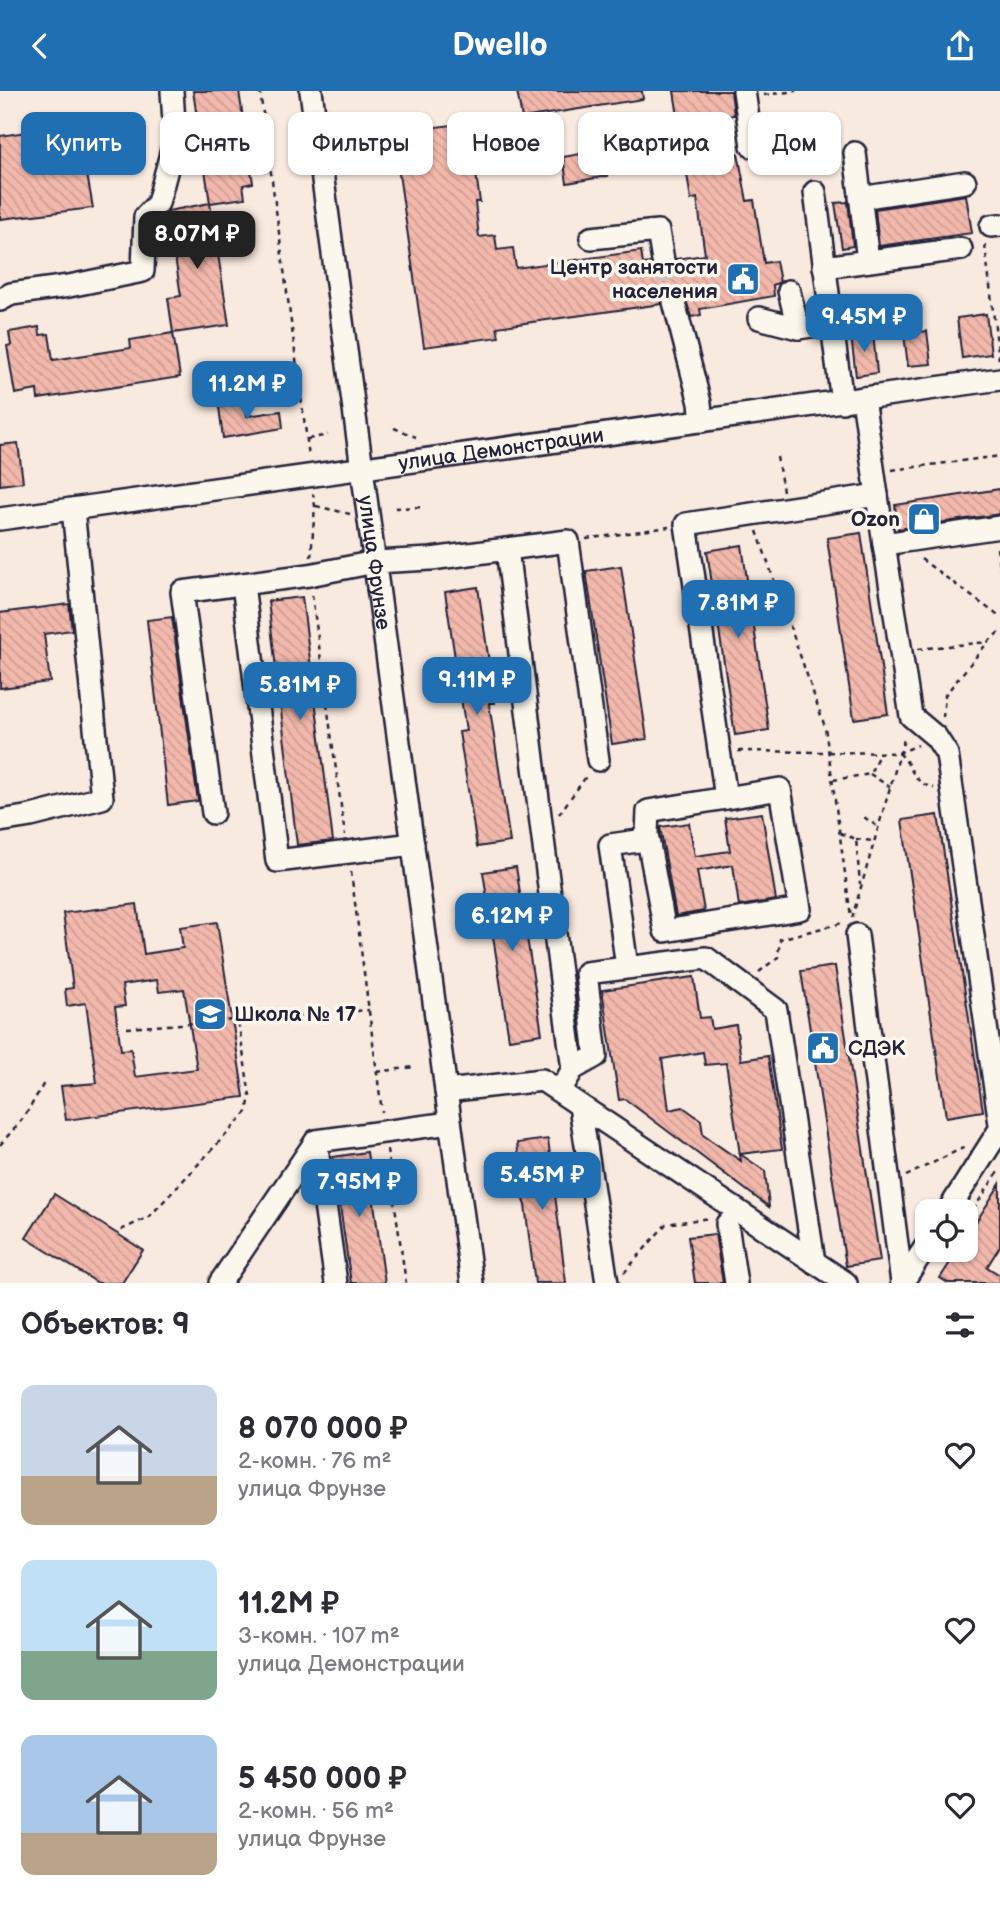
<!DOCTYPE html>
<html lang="ru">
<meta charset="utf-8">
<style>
body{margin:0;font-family:"Balsamiq Sans",sans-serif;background:#f2f2f3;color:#2b2b33;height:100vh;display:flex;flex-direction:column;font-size:26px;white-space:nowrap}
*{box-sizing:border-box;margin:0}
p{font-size:23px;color:#7c7c81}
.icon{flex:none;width:38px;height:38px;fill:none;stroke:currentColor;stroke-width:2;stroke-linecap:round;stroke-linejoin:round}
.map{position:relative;height:1192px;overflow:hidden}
.panel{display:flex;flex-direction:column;background:#fff;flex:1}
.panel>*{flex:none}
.guide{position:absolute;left:21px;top:21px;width:959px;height:63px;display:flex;gap:14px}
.tools{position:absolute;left:915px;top:1108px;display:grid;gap:14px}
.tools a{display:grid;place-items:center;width:63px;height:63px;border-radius:14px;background:#fff;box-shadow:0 2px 5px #0004;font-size:35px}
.price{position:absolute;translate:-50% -60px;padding:0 16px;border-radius:14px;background:#1f6fb2;color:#fff;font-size:23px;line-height:46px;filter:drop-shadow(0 2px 4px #0008)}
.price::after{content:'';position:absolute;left:50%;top:42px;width:21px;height:16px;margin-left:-10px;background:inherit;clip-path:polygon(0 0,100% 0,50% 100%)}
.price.on{background:#222;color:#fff}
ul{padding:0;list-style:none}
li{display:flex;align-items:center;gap:21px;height:175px;padding:0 21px}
li span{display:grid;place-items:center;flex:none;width:196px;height:140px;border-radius:14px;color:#555}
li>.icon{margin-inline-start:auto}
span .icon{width:84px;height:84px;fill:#fffc;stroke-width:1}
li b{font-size:30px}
h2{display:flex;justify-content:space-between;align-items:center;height:84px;padding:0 21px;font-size:30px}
.pill{padding:0 24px;border-radius:14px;background:#fff;box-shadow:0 2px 5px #0004;font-size:24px;line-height:63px}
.pill.on{background:#1f6fb2;color:#fff}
header{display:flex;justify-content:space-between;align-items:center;height:91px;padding:0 21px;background:#1f6fb2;color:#fff;font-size:32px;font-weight:800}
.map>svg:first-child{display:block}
</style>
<header><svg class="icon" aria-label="back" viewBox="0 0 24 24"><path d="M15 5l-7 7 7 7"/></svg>Dwello<svg class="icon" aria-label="share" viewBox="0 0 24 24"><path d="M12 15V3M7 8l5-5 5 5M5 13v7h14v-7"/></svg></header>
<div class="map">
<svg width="1000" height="1192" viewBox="0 0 1000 1192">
<defs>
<pattern id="building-back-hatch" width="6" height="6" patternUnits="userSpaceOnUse" patternTransform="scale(1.75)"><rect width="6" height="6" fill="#f2b8ab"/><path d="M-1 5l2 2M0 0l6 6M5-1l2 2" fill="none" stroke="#cf9e94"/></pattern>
</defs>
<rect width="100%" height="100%" fill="#f9eadf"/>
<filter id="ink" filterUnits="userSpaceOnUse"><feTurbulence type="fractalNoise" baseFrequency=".0143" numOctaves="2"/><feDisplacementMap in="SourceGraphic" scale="14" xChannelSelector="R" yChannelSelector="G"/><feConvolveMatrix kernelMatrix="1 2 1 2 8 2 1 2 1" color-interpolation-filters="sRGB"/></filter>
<g filter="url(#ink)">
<!-- building -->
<g fill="url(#building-back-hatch)" stroke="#22223b" stroke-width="2" fill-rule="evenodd">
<polygon points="193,0 239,0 244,34 235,36 239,61 248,60 253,92 243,94 245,107 210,112"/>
<polygon points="517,0 642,0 643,8 522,27"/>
<polygon points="674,0 731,0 734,24 720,26 726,63 738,62 747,110 754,109 764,172 776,170 780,191 773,194 774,205 700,218 701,224 691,226 684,202 671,198 664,202 661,213 497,236 499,246 424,256 393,41 469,32 480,111 475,111 479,146 495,144 497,159 513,157 516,177 641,160 643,173 650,172 653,179 664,183 672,180 676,168 705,164 697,107 691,109"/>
<polygon points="78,33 93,117 0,128 0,45"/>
<polygon points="603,59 608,85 567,92 563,66"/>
<polygon points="966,104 972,142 879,155 875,118"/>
<polygon points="848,111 853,155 842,157 835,112"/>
<polygon points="210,112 229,234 173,242 168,207 181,205 168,120"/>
<polygon points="986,223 991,263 962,267 957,227"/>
<polygon points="39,236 40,244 49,243 53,269 131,257 130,249 173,242 180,286 38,308 37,299 15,303 7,255 11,254 9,241"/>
<polygon points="927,240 931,273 908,275 904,243"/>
<polygon points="873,242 877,282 856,285 851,245"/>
<polygon points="245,312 247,325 281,320 283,337 223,347 219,316"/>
<polygon points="18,352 23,391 0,394 0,354"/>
<polygon points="1000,398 1000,423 898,438 895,414"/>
<polygon points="861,442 888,623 854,628 827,447"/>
<polygon points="742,454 769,639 735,644 707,460"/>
<polygon points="621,475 647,648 612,653 586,480"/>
<polygon points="478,496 495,612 489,612 510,751 477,756 459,641 466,640 445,501"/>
<polygon points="302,506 333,750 297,754 268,510"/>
<polygon points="69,513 72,539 44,543 50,591 0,597 0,522"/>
<polygon points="172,526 198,710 168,714 147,529"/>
<polygon points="762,722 776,809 739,815 733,774 697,780 704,820 676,825 660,736 689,732 695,765 730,760 725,727"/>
<polygon points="938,724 983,1020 946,1026 902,729"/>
<polygon points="516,776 542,943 509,948 483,781"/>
<path d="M137 813 144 863 183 857 180 836 217 831 244 1006 66 1029 61 995 97 992 86 912 67 915 65 898 73 897 63 822ZM157 889 159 901 184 898 197 978 135 986 131 958 121 959 115 916 125 915 122 894Z"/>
<polygon points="835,875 880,1170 846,1175 801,880"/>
<path d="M694 886 700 927 710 926 712 938 736 934 741 969 768 965 782 1058 740 1063 765 1080 769 1116 625 1008 619 1009 602 899ZM703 961 705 974 726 972 741 1070 703 1044 701 1029 683 1016 669 1019 662 968Z"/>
<polygon points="548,1048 566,1192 535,1192 517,1052"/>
<polygon points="367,1061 385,1192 351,1192 333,1066"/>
<polygon points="1000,1093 1000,1155 987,1176 1000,1184 1000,1192 948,1192 940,1187 959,1158 966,1158 966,1147"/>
<polygon points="54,1103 143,1159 122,1192 98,1192 26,1147"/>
<polygon points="715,1143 723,1192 695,1192 688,1146"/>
</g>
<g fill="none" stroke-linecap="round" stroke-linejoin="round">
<!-- minor-tunnel -->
<polyline stroke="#cec2be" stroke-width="21" stroke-dasharray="21 10" stroke-linecap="butt" points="663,170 674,211"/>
<!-- minor casing -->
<g stroke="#22223b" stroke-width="26">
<g id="minor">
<path id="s1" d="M311 0 472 1192"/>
<polyline points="744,0 752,55"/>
<polyline points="855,62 868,170"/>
<polyline points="815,101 842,311"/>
<polyline points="860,107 965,91"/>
<polyline points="991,135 1000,134"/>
<polyline points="591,147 658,140 663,170"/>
<polyline points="824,176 961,158"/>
<polyline points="789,200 798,237 832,232"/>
<polyline points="0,209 11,203 69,195 143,180 145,126 158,112 175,47 172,0"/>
<polyline points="674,211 700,312 702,330"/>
<polyline points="759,227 798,237"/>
<polyline points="863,307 884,453 1000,436"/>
<path id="s2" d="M0 428 1000 288"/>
<polyline points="884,453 911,625 936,646 947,663 1000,1033"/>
<polyline points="507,458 568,450 598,669"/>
<polyline points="243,493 277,770 413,753"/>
<polyline points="726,707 686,433 877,404"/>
<path d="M213 722 182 501 309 484 375 471 431 468 507 458C529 632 549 805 573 978"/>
<polyline points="0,730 31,725 102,707 73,418"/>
<polyline points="857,844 902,1192"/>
<polyline points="627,876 610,754 638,750 647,743 648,720 780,698 800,818 665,840 647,743"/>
<polyline points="446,1000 542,989 846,1192"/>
<polyline points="560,1000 573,978 596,965 586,882 706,867 776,919 814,1171"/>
<polyline points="580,1015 607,1192"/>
<polyline points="948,1120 1000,1038"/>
<polyline points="727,1133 736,1192"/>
<polyline points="220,1192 316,1050"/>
<polyline points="336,1192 316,1050 450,1032"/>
<polyline points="902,1192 928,1152"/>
</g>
</g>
<!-- path -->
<g stroke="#22223b" stroke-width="2.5" stroke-dasharray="5 5" stroke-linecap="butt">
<polyline points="260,0 309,365"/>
<polyline points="764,4 796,0"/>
<polyline points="985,154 999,269"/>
<polyline points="394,337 416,346"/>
<polyline points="308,348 328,344"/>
<polyline points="777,366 783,400"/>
<polyline points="892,379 1000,365"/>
<polyline points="316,415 350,423"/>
<polyline points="395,417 424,416"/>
<polyline points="757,440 825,636 851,826"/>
<polyline points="586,448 669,436"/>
<polyline points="997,457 1000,478"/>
<polyline points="311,466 315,415 313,403"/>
<polyline points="921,468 1000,526"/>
<polyline points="312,504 345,744"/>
<polyline points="918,558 988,551"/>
<polyline points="943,626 945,604 988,551 1000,540"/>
<polyline points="738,660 899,662 918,654"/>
<path d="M899 662C915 677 910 691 934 697"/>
<polyline points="870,683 890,696"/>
<polyline points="833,689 870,683 879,663"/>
<polyline points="559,723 588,683"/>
<polyline points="864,726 878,736"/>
<polyline points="840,742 856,748 860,793"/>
<polyline points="856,748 873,750"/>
<polyline points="351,781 382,1021"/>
<polyline points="852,827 905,645"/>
<polyline points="759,881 778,866 780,848 842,832"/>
<polyline points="127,937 369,919"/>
<polyline points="377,981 414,976"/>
<polyline points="0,1054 25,1025 44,992"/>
<polyline points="387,1059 406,1192"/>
<polyline points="906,1085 965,1056"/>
<polyline points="973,1119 1000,1078"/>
<polyline points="121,1139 149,1126 247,1021 250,1005 238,929"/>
<polyline points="624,1182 666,1133 710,1127"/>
</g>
<!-- minor -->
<use href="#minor" stroke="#fbf7ec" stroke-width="21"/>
</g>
</g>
<!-- icons -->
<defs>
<g id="civic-square" transform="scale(1.75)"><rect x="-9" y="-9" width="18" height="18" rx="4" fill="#1f6fb2" stroke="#fbf7ec"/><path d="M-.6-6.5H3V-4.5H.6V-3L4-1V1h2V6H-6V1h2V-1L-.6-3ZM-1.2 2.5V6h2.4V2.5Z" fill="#fff"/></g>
<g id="shop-square" transform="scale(1.75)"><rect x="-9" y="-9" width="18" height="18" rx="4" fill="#1f6fb2" stroke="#fbf7ec"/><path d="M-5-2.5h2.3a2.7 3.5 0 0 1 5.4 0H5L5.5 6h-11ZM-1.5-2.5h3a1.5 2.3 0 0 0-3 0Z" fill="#fff"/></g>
<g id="school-square" transform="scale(1.75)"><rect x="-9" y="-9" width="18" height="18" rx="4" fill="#1f6fb2" stroke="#fbf7ec"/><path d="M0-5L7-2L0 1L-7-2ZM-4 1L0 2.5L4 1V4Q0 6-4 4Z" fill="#fff"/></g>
</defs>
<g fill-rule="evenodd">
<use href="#civic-square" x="743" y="188"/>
<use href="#shop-square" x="924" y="428"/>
<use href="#school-square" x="210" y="923"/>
<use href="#civic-square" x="823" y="957"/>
</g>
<g text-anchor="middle" stroke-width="7" stroke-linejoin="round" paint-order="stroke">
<!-- poi labels -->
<g font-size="21" font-weight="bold" fill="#22223b" stroke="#fbf7ec" text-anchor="end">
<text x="718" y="183">Центр занятости<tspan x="718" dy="24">населения</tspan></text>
<text x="900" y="435">Ozon</text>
<text x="234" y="930" text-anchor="start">Школа № 17</text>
<text x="848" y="964" text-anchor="start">СДЭК</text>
</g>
<!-- street labels -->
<g font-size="21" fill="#22223b" stroke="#fbf7ec">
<text dy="7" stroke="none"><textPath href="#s2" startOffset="506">улица Демонстрации</textPath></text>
<text dy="7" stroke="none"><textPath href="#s1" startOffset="476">улица Фрунзе</textPath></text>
</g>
</g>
</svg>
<div class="tools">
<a><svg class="icon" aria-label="locate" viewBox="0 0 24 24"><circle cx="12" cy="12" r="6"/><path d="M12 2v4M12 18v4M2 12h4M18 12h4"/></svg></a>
</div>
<b class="price on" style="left:197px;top:180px">8.07M ₽</b>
<b class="price" style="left:864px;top:263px">9.45M ₽</b>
<b class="price" style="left:247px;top:330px">11.2M ₽</b>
<b class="price" style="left:738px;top:549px">7.81M ₽</b>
<b class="price" style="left:477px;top:626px">9.11M ₽</b>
<b class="price" style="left:300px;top:631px">5.81M ₽</b>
<b class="price" style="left:512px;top:862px">6.12M ₽</b>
<b class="price" style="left:542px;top:1121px">5.45M ₽</b>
<b class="price" style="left:359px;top:1128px">7.95M ₽</b>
<div class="guide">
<a class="pill on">Купить</a>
<a class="pill">Снять</a>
<a class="pill">Фильтры</a>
<a class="pill">Новое</a>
<a class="pill">Квартира</a>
<a class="pill">Дом</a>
</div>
</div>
<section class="panel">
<h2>Объектов: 9<svg class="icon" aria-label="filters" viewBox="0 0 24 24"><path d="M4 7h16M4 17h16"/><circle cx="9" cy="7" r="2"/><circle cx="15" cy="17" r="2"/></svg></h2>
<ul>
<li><span style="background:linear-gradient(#c9d6e8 65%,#b9a48a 0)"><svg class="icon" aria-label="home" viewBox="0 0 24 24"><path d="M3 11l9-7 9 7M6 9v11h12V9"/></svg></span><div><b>8 070 000 ₽</b><p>2-комн. · 76 m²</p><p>улица Фрунзе</p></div><svg class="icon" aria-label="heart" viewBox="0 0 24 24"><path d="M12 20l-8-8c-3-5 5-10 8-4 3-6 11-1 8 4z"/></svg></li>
<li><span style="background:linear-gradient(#bfe0f5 65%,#7fa58c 0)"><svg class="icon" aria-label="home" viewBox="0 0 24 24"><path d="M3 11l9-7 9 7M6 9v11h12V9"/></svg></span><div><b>11.2M ₽</b><p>3-комн. · 107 m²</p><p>улица Демонстрации</p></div><svg class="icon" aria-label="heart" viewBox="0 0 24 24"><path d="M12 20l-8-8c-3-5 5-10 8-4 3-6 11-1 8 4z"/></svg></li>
<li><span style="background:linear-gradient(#a9c7e8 70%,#b9a48a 0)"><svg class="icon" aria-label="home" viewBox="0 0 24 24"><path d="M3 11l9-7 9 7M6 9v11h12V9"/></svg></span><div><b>5 450 000 ₽</b><p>2-комн. · 56 m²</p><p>улица Фрунзе</p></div><svg class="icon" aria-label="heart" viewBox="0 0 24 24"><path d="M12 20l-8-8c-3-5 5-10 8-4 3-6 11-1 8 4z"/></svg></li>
</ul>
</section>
